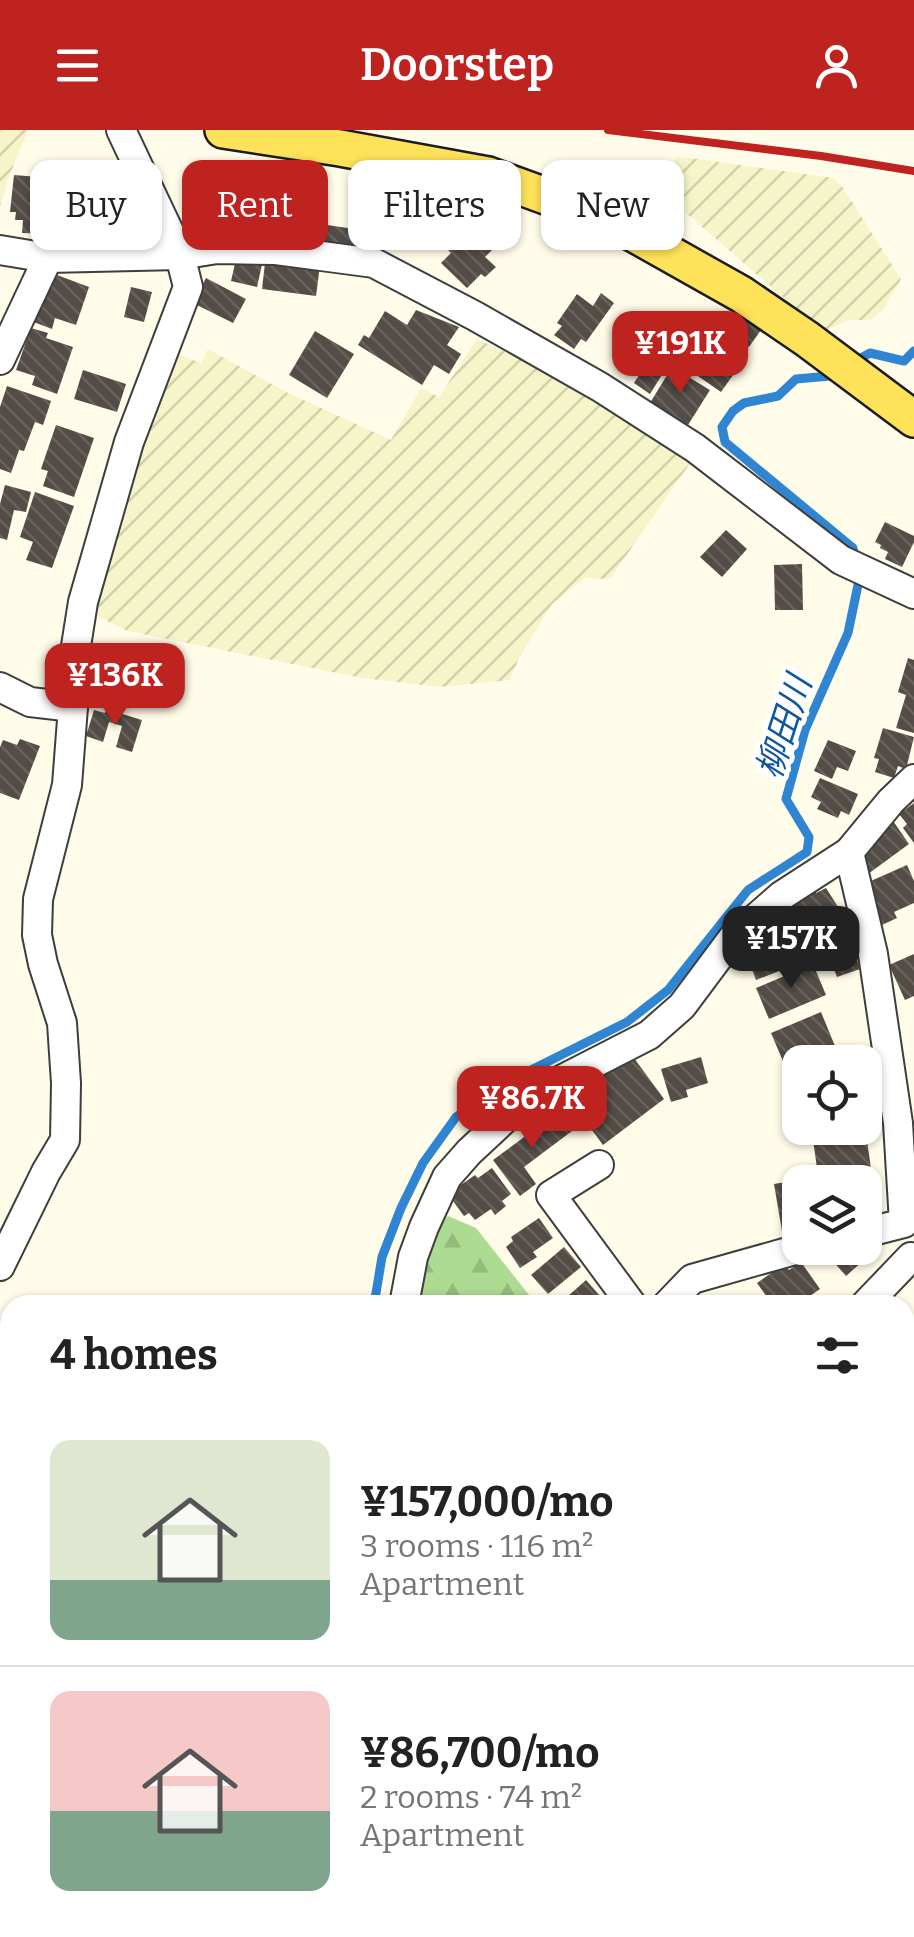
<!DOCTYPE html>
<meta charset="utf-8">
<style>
body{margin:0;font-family:Bitter,"Noto Sans JP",serif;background:#f6f6f6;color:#222;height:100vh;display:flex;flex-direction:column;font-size:38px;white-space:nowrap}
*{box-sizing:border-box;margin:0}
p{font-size:32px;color:#767676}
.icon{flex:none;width:55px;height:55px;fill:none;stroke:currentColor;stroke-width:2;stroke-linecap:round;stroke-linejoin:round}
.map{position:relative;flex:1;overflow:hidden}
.sheet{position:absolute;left:0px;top:1165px;width:915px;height:642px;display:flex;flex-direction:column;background:#fff;border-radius:30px 30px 0 0;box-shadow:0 2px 8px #0004}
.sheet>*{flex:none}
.top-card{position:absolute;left:30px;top:30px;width:855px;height:90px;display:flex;gap:20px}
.buttons{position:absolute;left:782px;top:915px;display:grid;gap:20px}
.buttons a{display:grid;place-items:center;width:100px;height:100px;border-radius:20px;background:#fff;box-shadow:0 2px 8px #0004;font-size:50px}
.price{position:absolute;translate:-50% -85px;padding:0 22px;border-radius:20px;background:#bf231f;color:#fff;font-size:32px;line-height:65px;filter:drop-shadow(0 2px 5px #0008)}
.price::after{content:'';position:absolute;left:50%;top:60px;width:30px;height:22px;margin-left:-15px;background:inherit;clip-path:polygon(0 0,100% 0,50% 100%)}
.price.selected{background:#222;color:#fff}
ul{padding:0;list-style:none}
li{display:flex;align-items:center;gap:30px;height:250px;padding:0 50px}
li+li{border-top:2px solid #e0e0e0}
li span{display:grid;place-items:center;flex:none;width:280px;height:200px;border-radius:20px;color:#555}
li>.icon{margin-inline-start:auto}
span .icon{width:120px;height:120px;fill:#fffc;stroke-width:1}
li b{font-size:42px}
h2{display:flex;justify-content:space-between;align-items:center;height:120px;padding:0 50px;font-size:42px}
.tag{padding:0 35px;border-radius:20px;background:#fff;box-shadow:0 2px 8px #0004;font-size:35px;line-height:90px}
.tag.selected{background:#bf231f;color:#fff}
header{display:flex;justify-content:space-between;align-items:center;height:130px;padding:0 50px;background:#bf231f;color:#fff;font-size:45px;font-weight:600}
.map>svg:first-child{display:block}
</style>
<header><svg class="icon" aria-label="menu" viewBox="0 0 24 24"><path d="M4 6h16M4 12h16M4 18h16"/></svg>Doorstep<svg class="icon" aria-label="person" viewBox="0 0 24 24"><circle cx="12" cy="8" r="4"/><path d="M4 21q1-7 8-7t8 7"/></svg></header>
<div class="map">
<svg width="914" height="1807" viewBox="0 0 914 1807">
<defs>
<pattern id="farmland-furrows" width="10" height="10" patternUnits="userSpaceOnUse" patternTransform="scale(2.5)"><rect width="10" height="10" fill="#f5f5c9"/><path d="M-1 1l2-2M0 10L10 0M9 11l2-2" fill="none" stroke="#d1d1ab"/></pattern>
<pattern id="forest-firs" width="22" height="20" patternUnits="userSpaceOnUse" patternTransform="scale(2.5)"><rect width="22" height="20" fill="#addb91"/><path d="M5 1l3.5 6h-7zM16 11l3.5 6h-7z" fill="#94bb7c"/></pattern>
<pattern id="building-back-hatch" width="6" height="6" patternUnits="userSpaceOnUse" patternTransform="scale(2.5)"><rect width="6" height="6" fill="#544d47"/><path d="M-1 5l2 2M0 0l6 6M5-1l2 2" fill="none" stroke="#68625d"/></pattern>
</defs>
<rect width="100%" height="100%" fill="#fffce9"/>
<!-- farmland -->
<g fill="url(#farmland-furrows)">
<polygon points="0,0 28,0 9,46 0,76"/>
<polygon points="676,26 834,48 843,58 901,149 883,180 870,190 849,190 823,202 670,69 670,51"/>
<polygon points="477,209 561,247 693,329 610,449 585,448 552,474 519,528 510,550 440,557 362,548 128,501 93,484 118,387 159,264 176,224 201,233 208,219 286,262 391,310 421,258 439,267"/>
</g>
<!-- forest -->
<g fill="url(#forest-firs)">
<polygon points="448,1086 476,1098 537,1175 421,1175 422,1147 432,1106"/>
<polygon points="47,1798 473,1798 464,1807 46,1807"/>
</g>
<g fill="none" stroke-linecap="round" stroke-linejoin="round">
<!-- stream -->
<g stroke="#3085d2" stroke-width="9">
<polyline points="854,232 870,223 904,231 914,221"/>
<polyline points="836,243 830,246 796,249 778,266 744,273 733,281 722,297 725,312 853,418 855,428"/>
<polyline points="374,1175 382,1127 401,1078 423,1033 456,987 511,950 627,892 668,860 748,760 807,722 809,707 786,669 805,600 848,503 859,450 857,443"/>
<polyline points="0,1478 10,1485"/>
</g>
</g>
<!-- building -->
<g fill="url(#building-back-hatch)">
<polygon points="14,45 51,48 46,104 22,103 23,90 15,90 16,82 10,82"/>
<polygon points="71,56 126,60 122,110 67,106"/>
<polygon points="482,80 507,105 485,127 496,137 485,147 481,144 467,158 441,133 451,123 445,117"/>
<polygon points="327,95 368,101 366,118 324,112"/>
<polygon points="237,125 263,130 257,157 231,151"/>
<polygon points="287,127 320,135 316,166 262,159 265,133 286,135"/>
<polygon points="49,142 89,157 76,195 55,188 52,199 31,191"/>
<polygon points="206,148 246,169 233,193 193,173"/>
<polygon points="131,157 152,162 144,192 124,187"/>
<polygon points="601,163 614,173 586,212 581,209 574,219 554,205 562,196 557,193 577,164 593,176"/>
<polygon points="416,180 459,197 447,215 461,224 449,244 434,235 422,255 358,215 364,205 369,208 385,181 407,195"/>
<polygon points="733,180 761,200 749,217 742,212 738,217 718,203"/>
<polygon points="31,198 48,203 46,208 73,217 57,264 32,255 35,246 16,240"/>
<polygon points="669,198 684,209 650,264 634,253"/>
<polygon points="315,201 354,224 327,268 289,245"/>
<polygon points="718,224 738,238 721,262 695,244 704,231 710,235"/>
<polygon points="672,237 710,260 688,295 650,273"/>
<polygon points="83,240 126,254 117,282 74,269"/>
<polygon points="7,256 51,271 43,295 35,292 24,321 19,320 11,343 0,339 0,277"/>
<polygon points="56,295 94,308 74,367 43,356 48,341 41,339"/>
<polygon points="5,355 31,362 26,382 14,380 7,410 0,408 0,374"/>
<polygon points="35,362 74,376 52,438 26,430 33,412 20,407"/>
<polygon points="885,392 914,406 914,412 902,437 885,429 888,422 880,418 881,415 875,412"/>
<polygon points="726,400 747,419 722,447 700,427"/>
<polygon points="802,434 803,480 775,480 774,435"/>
<polygon points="908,528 914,530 914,603 896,598 906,565 898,562"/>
<polygon points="106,579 142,590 132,622 116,617 122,596 109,592 103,612 86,606 94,580 105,583"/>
<polygon points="883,598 914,607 906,639 898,636 894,648 875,642 879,629 874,628"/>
<polygon points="20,609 40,616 19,670 0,663 0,617 3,610 17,615"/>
<polygon points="828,610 856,621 848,641 837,637 832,649 814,641"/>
<polygon points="820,648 858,664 849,685 841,681 838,688 817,679 821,672 811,667"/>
<polygon points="914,673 914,713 903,698 907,694 899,684"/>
<polygon points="891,688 909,714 868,744 863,736 862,726 872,719 867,712"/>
<polygon points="907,735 914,751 914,773 894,782 897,788 882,795 864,754"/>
<polygon points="812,757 816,763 826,758 840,780 800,804 783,775"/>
<polygon points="779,793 783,802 790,799 803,831 782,840 766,799"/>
<polygon points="764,800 779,841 756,850 747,826 757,822 750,805"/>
<polygon points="854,820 860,839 837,847 830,829"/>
<polygon points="914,824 914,866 905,870 889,835"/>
<polygon points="813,834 826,865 769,889 756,858"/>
<polygon points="821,882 835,916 785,936 771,903"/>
<polygon points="861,918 871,945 865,947 865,932 822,932"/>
<polygon points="631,924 664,969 603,1015 569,969"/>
<polygon points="701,927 708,953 686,960 688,967 671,972 661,939"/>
<polygon points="800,952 800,987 794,988 785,956"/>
<polygon points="562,979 576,998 524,1037 536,1054 520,1066 493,1030"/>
<polygon points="842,999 843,1006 866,1003 872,1046 848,1049 848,1052 819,1052 812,1003"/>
<polygon points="492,1038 511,1064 502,1071 506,1076 495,1085 491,1079 475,1090 469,1083 464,1086 448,1064 475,1045 478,1048"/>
<polygon points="810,1048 811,1052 800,1052 800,1098 782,1101 774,1054"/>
<polygon points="539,1088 553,1108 533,1122 537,1127 520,1138 506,1117 513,1111 511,1107"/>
<polygon points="564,1117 581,1137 548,1164 531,1145"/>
<polygon points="850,1118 867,1118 872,1123 846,1146 830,1128 835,1123 838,1126"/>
<polygon points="801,1132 820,1159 797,1175 773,1175 757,1153 784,1134 789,1140"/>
<polygon points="586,1150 600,1166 590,1175 558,1175"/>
<polygon points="914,1200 914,1235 905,1225 905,1208"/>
<polygon points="905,1349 914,1358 914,1386 908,1391 905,1388"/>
<polygon points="914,1440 914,1515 905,1507 905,1450"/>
<polygon points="10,1577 10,1618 0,1614 0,1600"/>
<polygon points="905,1772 914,1778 914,1807 898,1807 883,1798 905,1798"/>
</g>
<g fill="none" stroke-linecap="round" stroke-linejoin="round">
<!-- minor casing -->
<g stroke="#3e3e3e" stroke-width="32">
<g id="minor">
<polyline points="0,120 48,128 180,125 217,119 276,120 374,133 475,186 600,257 695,318 841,430 914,464"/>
<polyline points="0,230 48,128"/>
<polyline points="0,557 30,572 73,577"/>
<polyline points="599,1035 551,1065 632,1175"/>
<polyline points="865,1103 904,1093 898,993 873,824 849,722 891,671 914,649"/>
<polyline points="0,1136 46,1042 65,1010 66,953 62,893 43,834 37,805 38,769 67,655 73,577 73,535 83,472 129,312 188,157 180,125 121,0"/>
<polyline points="404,1175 413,1127 424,1097 447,1047 469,1022 528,967 649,905 682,876 732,809 781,766 849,722"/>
<polyline points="667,1175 692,1149 802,1118"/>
<polyline points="865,1175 911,1127"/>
<polyline points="905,1423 914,1414"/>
<polyline points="0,1510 10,1515"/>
<polyline points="905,1525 914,1530"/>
<polyline points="905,1672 914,1661"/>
<polyline points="862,1798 878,1807"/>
<polyline points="819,1807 823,1798"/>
</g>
</g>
<!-- major casing -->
<g stroke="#1c1c1c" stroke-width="40">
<polyline id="major" points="223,0 340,18 488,45 606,88 741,164 807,209 914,289"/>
</g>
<!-- path -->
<polyline stroke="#2d2d2d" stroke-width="5" stroke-dasharray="10 5" stroke-linecap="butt" points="0,1442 10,1448"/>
<!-- minor -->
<use href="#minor" stroke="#fff" stroke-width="28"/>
<!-- major -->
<use href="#major" stroke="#fee25a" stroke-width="35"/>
<!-- rail -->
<polyline stroke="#bf231f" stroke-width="8" points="608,0 821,26 914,41"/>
</g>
<g text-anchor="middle" stroke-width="10" stroke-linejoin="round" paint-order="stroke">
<!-- water labels -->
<g font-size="35" font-style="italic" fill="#1157a0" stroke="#fff">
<text transform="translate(784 597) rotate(-72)" y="12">柳田川</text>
</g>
</g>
</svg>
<div class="buttons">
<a><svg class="icon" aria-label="locate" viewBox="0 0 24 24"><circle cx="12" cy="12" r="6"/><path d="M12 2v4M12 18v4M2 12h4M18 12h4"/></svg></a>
<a><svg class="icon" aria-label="layers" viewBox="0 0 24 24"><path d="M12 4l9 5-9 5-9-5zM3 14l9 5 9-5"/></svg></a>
</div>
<b class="price" style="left:680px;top:266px">¥191K</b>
<b class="price" style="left:115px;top:598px">¥136K</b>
<b class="price selected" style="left:791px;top:861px">¥157K</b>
<b class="price" style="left:532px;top:1021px">¥86.7K</b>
<div class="top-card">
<a class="tag">Buy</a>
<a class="tag selected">Rent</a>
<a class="tag">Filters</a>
<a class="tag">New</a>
</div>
<section class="sheet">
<h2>4 homes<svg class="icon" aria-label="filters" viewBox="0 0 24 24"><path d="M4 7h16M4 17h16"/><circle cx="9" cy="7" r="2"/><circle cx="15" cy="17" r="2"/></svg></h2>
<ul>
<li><span style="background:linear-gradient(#dfe7d0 70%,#7fa58c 0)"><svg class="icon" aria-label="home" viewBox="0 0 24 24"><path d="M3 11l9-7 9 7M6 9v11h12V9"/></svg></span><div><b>¥157,000/mo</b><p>3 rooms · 116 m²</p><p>Apartment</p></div></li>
<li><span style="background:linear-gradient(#f6c9c9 60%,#7fa58c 0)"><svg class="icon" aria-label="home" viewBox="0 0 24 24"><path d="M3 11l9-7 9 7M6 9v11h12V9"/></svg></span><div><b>¥86,700/mo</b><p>2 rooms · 74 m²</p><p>Apartment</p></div></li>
</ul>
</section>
</div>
